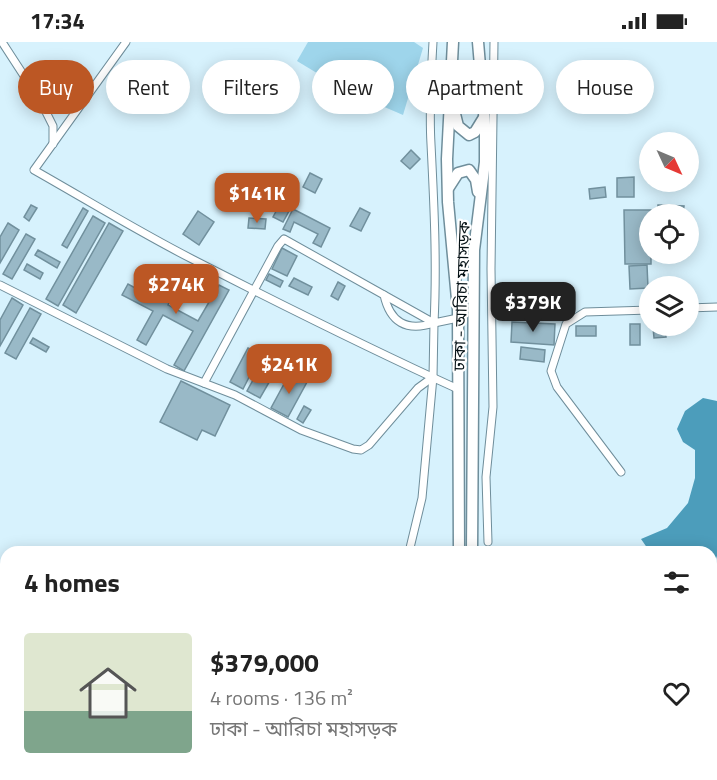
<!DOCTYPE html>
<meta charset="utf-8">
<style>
body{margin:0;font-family:"Titillium Web","Noto Sans Bengali",sans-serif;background:#f6f6f6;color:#222;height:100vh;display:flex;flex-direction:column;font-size:22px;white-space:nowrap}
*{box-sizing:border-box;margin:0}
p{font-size:20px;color:#767676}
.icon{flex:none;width:33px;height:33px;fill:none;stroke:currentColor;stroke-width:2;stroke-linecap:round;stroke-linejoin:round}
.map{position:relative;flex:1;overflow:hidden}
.panel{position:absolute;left:0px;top:504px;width:717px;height:234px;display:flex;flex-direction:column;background:#fff;border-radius:18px 18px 0 0;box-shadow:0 3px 15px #0003}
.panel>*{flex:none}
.guide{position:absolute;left:18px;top:18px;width:681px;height:54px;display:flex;gap:12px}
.needle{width:39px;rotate:134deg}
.controls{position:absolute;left:639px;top:90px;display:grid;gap:12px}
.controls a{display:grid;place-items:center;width:60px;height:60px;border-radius:50%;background:#fff;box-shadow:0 3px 15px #0003;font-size:30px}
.price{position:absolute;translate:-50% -51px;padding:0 14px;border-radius:12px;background:#bc5724;color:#fff;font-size:20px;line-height:39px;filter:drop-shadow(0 2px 3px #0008)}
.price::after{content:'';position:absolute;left:50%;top:36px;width:18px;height:14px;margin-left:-9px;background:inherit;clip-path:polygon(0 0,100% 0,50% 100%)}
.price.on{background:#222;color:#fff}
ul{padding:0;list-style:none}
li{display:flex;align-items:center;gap:18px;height:150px;padding:0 24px}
li span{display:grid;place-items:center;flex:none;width:168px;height:120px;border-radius:6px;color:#555}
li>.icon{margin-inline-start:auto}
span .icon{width:72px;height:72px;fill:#fffc;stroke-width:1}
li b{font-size:26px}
h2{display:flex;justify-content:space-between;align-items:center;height:72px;padding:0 24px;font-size:26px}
.chip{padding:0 21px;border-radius:27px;background:#fff;box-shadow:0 3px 15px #0003;font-size:21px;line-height:54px}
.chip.on{background:#bc5724;color:#fff}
.status{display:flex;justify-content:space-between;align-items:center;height:42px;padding:0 30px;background:#fff;direction:ltr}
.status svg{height:16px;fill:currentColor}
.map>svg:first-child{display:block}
</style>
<div class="status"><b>17:34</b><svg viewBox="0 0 49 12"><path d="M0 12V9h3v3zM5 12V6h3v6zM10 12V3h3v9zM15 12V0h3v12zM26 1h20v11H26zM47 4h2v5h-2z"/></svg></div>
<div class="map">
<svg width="717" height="738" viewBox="0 0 717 738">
<rect width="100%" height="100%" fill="#d7f2fd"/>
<!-- green -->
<g fill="#9ed5eb">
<polygon points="308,0 414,0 423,6 403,73 345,48 297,19"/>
<polygon points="717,611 717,673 711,673 711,613"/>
</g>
<!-- water -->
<polygon fill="#4c9dbb" points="703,356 717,359 717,514 711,530 711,510 650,510 641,497 667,486 688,461 695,436 695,408 683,400 677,387 685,369"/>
<!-- building -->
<g fill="#99b9c7" stroke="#71909d" stroke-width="1.5">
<polygon points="411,108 420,117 410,127 401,119"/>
<polygon points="310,131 322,137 315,151 303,145"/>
<polygon points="277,133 288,138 283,148 272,142"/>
<polygon points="634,135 634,155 617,155 617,136"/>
<polygon points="605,145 606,155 590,157 589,147"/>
<polygon points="31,163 37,166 29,179 24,175"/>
<polygon points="658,163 684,164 683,172 657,172"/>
<polygon points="279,164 289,169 283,180 273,175"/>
<polygon points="83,166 88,169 67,206 62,203"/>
<polygon points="360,166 370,171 361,189 350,184"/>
<polygon points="293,167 330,186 321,205 313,201 318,192 294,180 290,190 283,187"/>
<polygon points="624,168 651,168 650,212 651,212 651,222 625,222"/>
<polygon points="198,169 214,180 199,203 183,192"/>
<polygon points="93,174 105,181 58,264 46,257"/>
<polygon points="249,176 266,177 265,187 248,186"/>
<polygon points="8,181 19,188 0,221 0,195"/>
<polygon points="109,181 123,189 76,271 63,263"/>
<polygon points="26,192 35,197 12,237 3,232"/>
<polygon points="282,206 297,214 287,234 272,227"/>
<polygon points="38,208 60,220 57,226 35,213"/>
<polygon points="27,222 43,231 40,237 24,228"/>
<polygon points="647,223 648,246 630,247 629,224"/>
<polygon points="176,227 185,232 168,263 198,279 219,243 229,248 184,329 174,323 193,289 163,273 146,303 137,298 153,269 122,253 128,242 159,259"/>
<polygon points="269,232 283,239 280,245 266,238"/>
<polygon points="294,236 312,245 308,253 289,244"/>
<polygon points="338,240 345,244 338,258 331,254"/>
<polygon points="12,256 23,263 0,304 0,278"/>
<polygon points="30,266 41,272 16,317 5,311"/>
<polygon points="512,280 555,282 554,303 511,300"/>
<rect x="630" y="282" width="10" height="21"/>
<rect x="576" y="284" width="20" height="10"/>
<polygon points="665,284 666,295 654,296 653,285"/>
<polygon points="33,296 49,305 46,310 30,301"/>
<polygon points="521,305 545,308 544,320 520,317"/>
<polygon points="248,306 261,312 243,347 230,340"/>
<polygon points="258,329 271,337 260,356 247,349"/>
<polygon points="290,331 307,340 288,375 271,366"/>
<polygon points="181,339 230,363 215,394 202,388 197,398 160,380"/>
<polygon points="304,364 311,368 303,381 297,377"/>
<polygon points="711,706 717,706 717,734 705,734 705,732 711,732"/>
</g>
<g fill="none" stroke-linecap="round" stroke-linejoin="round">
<!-- minor casing -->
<g stroke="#6f8e9b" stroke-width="9">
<g id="minor">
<polyline points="2,0 41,60 53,84 53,102"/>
<path d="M126 0 34 128C87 158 139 190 192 217 280 262 368 306 458 347"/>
<path d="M433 0C431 34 429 68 431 102 434 162 437 221 434 281L458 276"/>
<polyline points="0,243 167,327 235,353 301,388 353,407 361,408 369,403 418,346 433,335"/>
<polyline points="384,253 434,281"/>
<polyline points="688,266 717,265"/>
<path d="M204 341 278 204 284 197 384 253C390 280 406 290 434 281"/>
<polyline points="621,430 557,345 551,329 566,282 585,270 650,268"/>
<polyline points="488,500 486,435 493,365 491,227 494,0"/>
<polyline points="409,510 422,456 433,335 434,281"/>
<polyline points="0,548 6,545"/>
<polyline points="0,687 6,685"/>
<polyline points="322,732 331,738"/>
<polyline points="397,738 398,732"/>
</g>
</g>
<!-- trunk casing -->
<g stroke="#6f8e9b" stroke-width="13">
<g id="trunk">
<polyline points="453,0 447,117 448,160 458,268 459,510"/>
<polyline points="454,68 458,84 469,93 475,90 483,77"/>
<polyline points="449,145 458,131 469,128 476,138 478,150"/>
<polyline points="472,510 474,208 485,120 485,83 478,0"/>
<polyline points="482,732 483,738"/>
<polyline points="495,732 497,738"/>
</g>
</g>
<!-- minor -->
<use href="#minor" stroke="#fff" stroke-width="7"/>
<!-- trunk -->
<use href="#trunk" stroke="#fff" stroke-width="10"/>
</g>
<g text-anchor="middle" stroke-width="4.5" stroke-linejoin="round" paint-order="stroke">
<!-- street labels -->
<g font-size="16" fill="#051115" stroke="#fff">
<text transform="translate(461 254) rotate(-88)" y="6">ঢাকা - আরিচা মহাসড়ক</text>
</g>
</g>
</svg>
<div class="controls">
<a><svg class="needle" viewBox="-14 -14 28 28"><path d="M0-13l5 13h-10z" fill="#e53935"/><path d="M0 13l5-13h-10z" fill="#767676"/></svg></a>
<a><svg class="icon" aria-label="locate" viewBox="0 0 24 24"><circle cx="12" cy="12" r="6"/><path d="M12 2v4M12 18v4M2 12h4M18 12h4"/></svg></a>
<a><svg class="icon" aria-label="layers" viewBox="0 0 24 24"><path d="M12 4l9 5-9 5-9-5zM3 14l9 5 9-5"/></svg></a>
</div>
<b class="price" style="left:257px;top:182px">$141K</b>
<b class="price" style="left:176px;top:273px">$274K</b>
<b class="price on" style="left:533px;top:291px">$379K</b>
<b class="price" style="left:289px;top:353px">$241K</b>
<div class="guide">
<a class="chip on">Buy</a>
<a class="chip">Rent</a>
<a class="chip">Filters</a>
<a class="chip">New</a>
<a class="chip">Apartment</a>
<a class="chip">House</a>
</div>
<section class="panel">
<h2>4 homes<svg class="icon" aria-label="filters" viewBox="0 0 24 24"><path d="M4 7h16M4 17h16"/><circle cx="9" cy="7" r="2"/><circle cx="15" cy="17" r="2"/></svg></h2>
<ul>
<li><span style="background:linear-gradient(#dfe7d0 65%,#7fa58c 0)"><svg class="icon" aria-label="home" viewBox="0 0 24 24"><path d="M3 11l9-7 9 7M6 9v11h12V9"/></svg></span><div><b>$379,000</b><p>4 rooms · 136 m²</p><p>ঢাকা - আরিচা মহাসড়ক</p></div><svg class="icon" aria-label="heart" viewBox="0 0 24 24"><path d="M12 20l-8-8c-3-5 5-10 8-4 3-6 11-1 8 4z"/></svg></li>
</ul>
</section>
</div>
